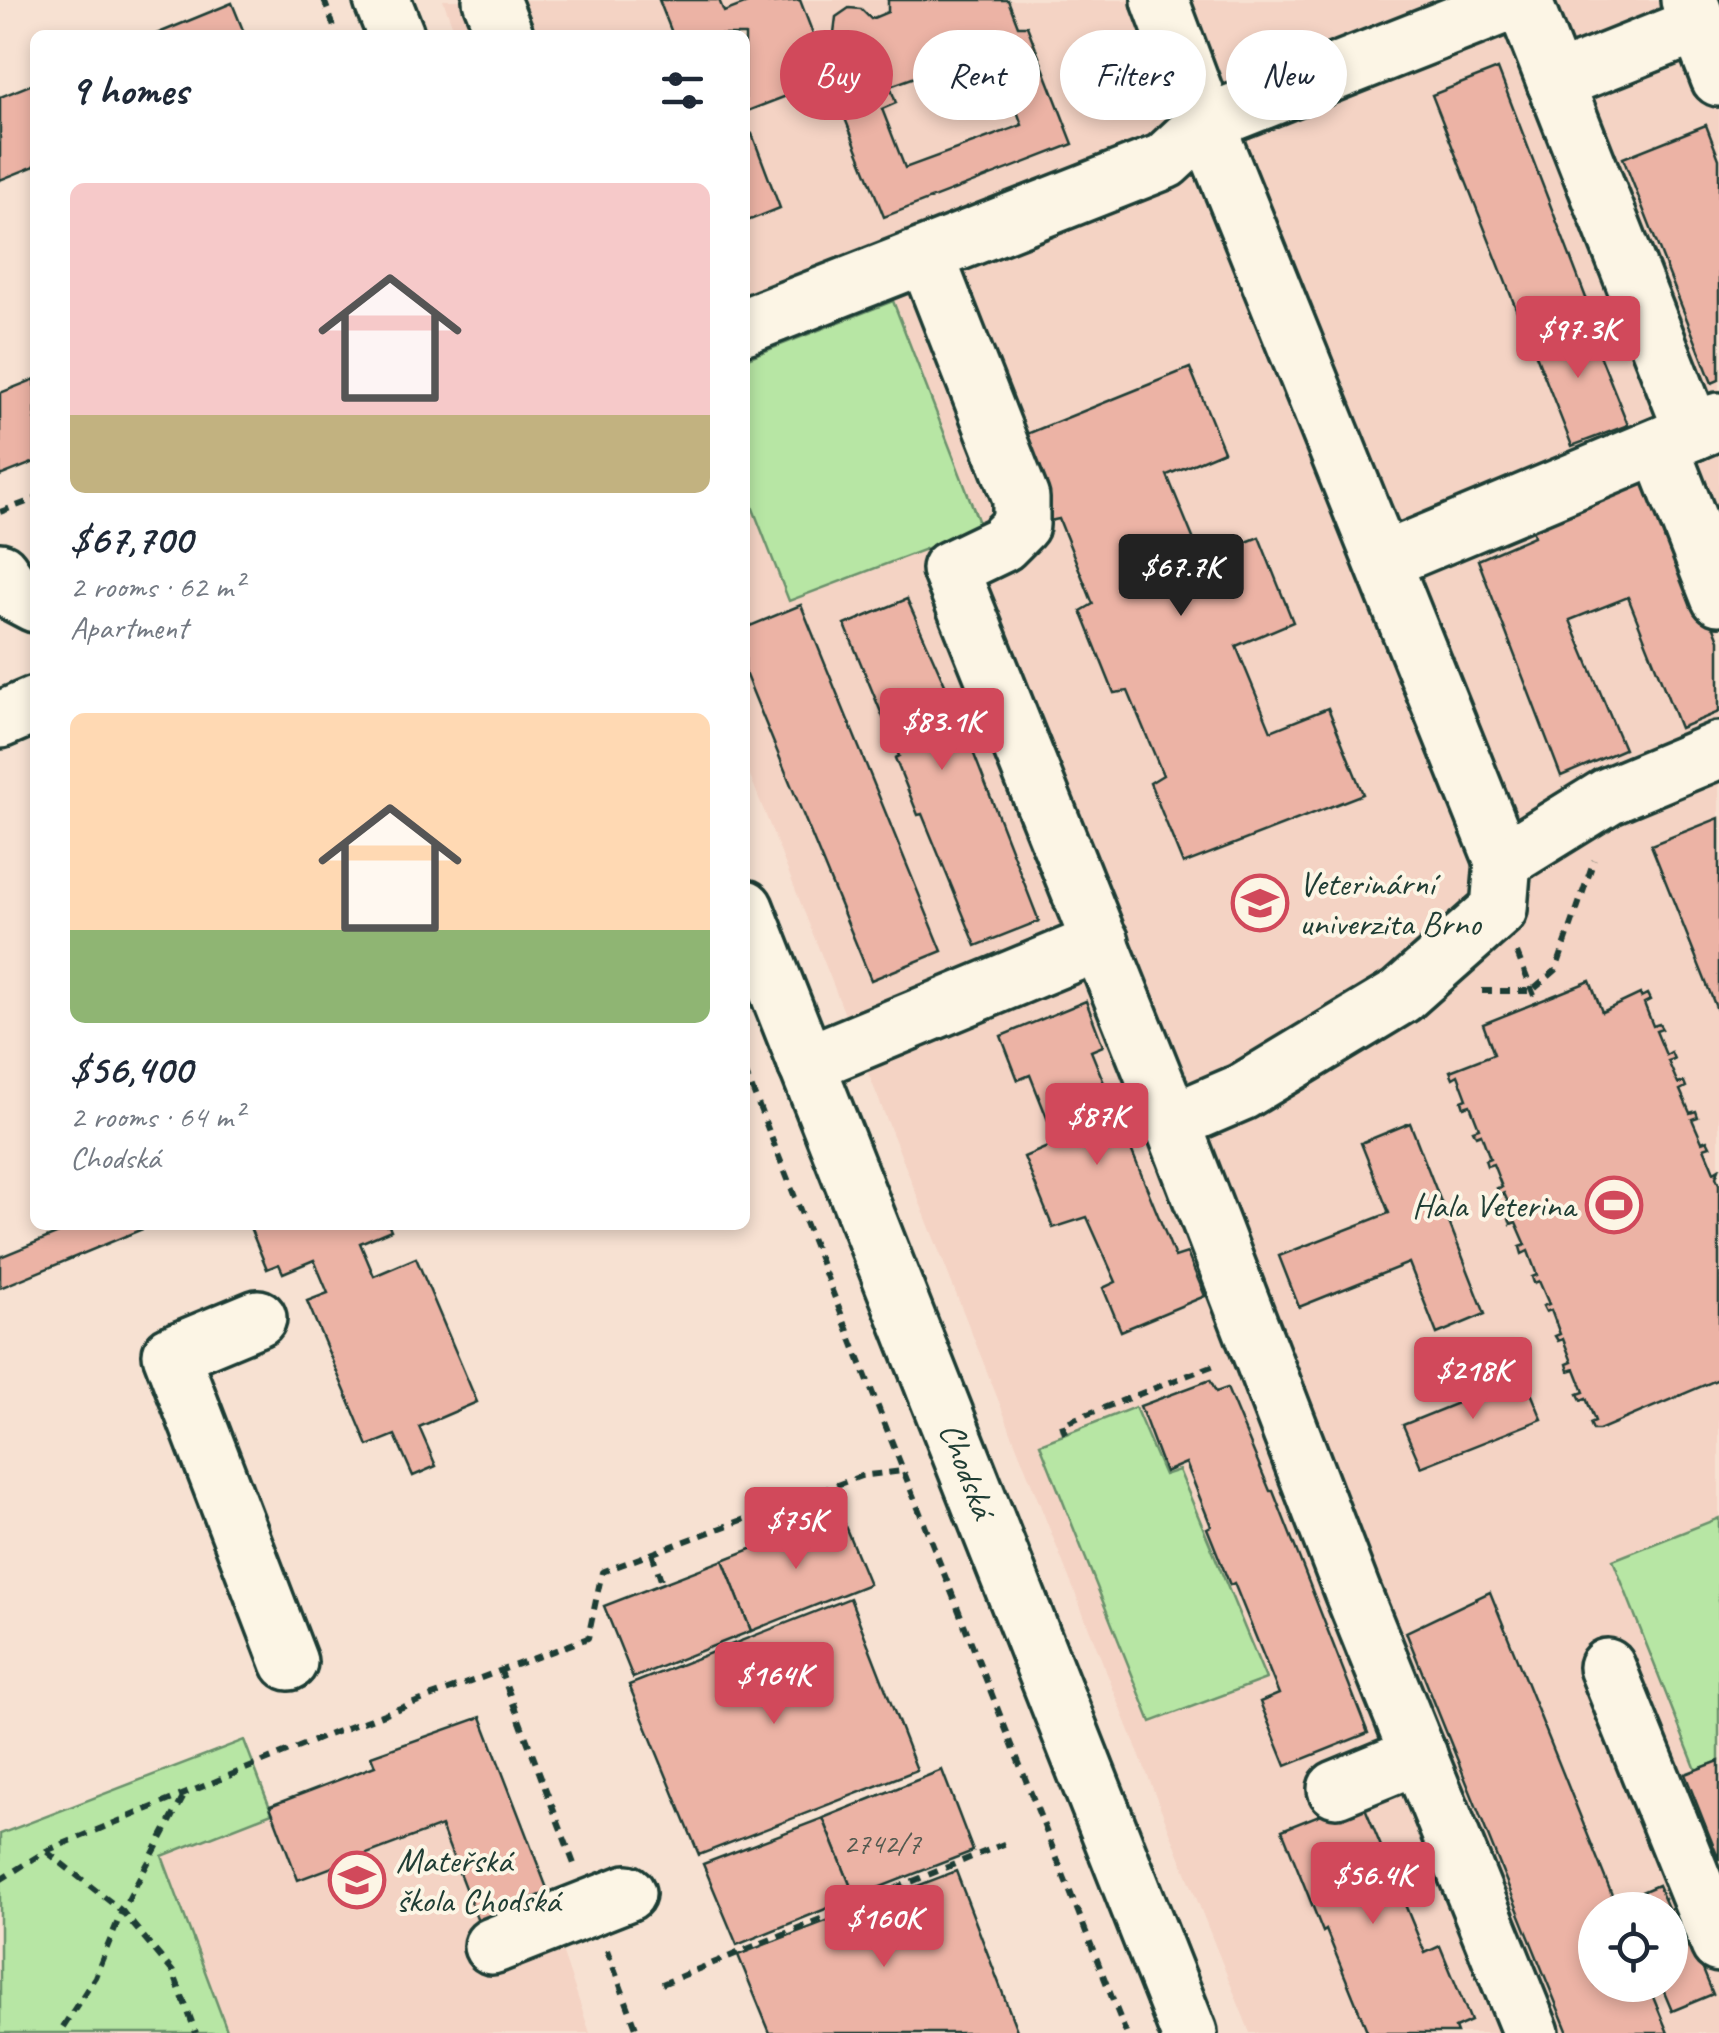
<!DOCTYPE html>
<meta charset="utf-8">
<style>
body{margin:0;font-family:Caveat,sans-serif;background:#f2f2f3;color:#1f2937;height:100vh;display:flex;flex-direction:column;font-size:38px;white-space:nowrap}
*{box-sizing:border-box;margin:0}
p{font-size:32px;color:#747a83}
.icon{flex:none;width:55px;height:55px;fill:none;stroke:currentColor;stroke-width:2;stroke-linecap:round;stroke-linejoin:round}
.map{position:relative;flex:1;overflow:hidden}
.panel{position:absolute;left:30px;top:30px;width:720px;height:1200px;display:flex;flex-direction:column;background:#fff;border-radius:15px;box-shadow:0 5px 15px #0003}
.panel>*{flex:none}
.banner{position:absolute;left:780px;top:30px;width:788px;height:90px;display:flex;gap:20px}
.buttons{position:absolute;left:1578px;top:1892px;display:grid;gap:20px}
.buttons a{display:grid;place-items:center;width:110px;height:110px;border-radius:50%;background:#fff;box-shadow:0 5px 15px #0003;font-size:50px}
.price{position:absolute;translate:-50% -85px;padding:0 22px;border-radius:10px;background:#d1495b;color:#fff;font-size:32px;line-height:65px;filter:drop-shadow(0 2px 5px #0008)}
.price::after{content:'';position:absolute;left:50%;top:60px;width:30px;height:22px;margin-left:-15px;background:inherit;clip-path:polygon(0 0,100% 0,50% 100%)}
.price.active{background:#222;color:#fff}
ul{padding:0;list-style:none}
li{display:grid;align-content:center;gap:20px;height:530px;padding:0 40px}
li span{display:grid;place-items:center;height:310px;border-radius:15px;color:#555}
li>.icon{margin-inline-start:auto}
span .icon{width:180px;height:180px;fill:#fffc;stroke-width:1}
li b{font-size:42px}
h2{display:flex;justify-content:space-between;align-items:center;height:120px;padding:0 40px;font-size:42px}
.tag{padding:0 35px;border-radius:45px;background:#fff;box-shadow:0 5px 15px #0003;font-size:35px;line-height:90px}
.tag.active{background:#d1495b;color:#fff}
.map>svg:first-child{display:block}
</style>
<div class="map">
<svg width="1719" height="2033" viewBox="0 0 1719 2033">
<rect width="100%" height="100%" fill="#f7e1d2"/>
<filter id="ink" filterUnits="userSpaceOnUse"><feTurbulence type="fractalNoise" baseFrequency=".01" numOctaves="2"/><feDisplacementMap in="SourceGraphic" scale="20" xChannelSelector="R" yChannelSelector="G"/><feConvolveMatrix kernelMatrix="1 2 1 2 8 2 1 2 1" color-interpolation-filters="sRGB"/></filter>
<g filter="url(#ink)">
<!-- built -->
<g fill="#f4d3c4" fill-rule="evenodd">
<path d="M443 0H1719V2033H1250L745 763V35H456ZM1595 1910H1670V1985H1595Z"/>
<polygon points="481,1717 553,1904 547,1907 590,2033 228,2033 162,1856 272,1813 270,1806 374,1766 371,1756"/>
</g>
<!-- green -->
<g fill="#b7e6a4" stroke="#6b926c" stroke-width="2.5">
<polygon points="893,301 981,528 789,601 745,488 745,359"/>
<polygon points="1135,1407 1164,1475 1179,1470 1266,1679 1151,1722 1040,1444"/>
<polygon points="1719,1518 1719,1761 1696,1770 1613,1560"/>
<polygon points="244,1740 272,1813 162,1856 228,2033 0,2033 0,1834"/>
</g>
<!-- building -->
<g fill="#ecb3a5" stroke="#1f3d34" stroke-width="2.5" fill-rule="evenodd">
<polygon points="659,0 719,0 724,12 755,0 768,3 800,0 818,47 826,44 834,63 826,66 827,72 798,83 802,90 745,112 745,35 666,35 672,33"/>
<path d="M888 0H1008L1018 26H1027L1073 144 884 217 837 98 845 94 823 38 834 33 836 17 849 8 861 9 871 19 888 12ZM1009 59 1017 79 1007 83 1022 125 905 168 882 109 896 103 890 86 957 62 963 77Z"/>
<polygon points="232,3 245,35 154,35"/>
<polygon points="1498,69 1591,311 1526,334 1432,95"/>
<polygon points="35,83 35,166 0,180 0,97"/>
<polygon points="1706,125 1719,159 1719,380 1712,383 1623,158"/>
<polygon points="752,134 780,208 745,222 745,137"/>
<polygon points="1584,315 1628,425 1572,446 1529,337"/>
<polygon points="1190,368 1224,451 1167,475 1202,560 1259,537 1293,622 1236,646 1271,731 1328,708 1363,794 1183,864 1150,783 1163,775 1128,691 1114,693 1081,611 1093,604 1059,519 1045,522 1012,440"/>
<polygon points="35,379 35,462 0,476 0,393"/>
<polygon points="1656,479 1719,640 1719,712 1680,728 1628,597 1570,620 1624,749 1561,776 1478,560 1534,536 1531,525 1597,497 1598,501"/>
<polygon points="907,599 961,721 1039,921 976,946 922,814 918,815 895,758 899,756 845,625"/>
<polygon points="801,605 942,951 871,980 745,673 745,628"/>
<polygon points="1719,818 1719,1015 1651,845"/>
<polygon points="1590,981 1602,1012 1640,994 1641,997 1647,994 1650,1000 1644,1003 1653,1026 1659,1024 1662,1029 1656,1031 1666,1055 1671,1052 1674,1059 1668,1061 1678,1084 1684,1082 1686,1087 1680,1090 1690,1113 1696,1111 1698,1117 1692,1119 1702,1142 1707,1140 1710,1146 1704,1148 1714,1172 1719,1169 1716,1177 1719,1184 1719,1379 1599,1430 1593,1430 1590,1423 1595,1421 1586,1398 1581,1400 1578,1394 1584,1392 1575,1369 1569,1371 1567,1364 1572,1362 1563,1339 1558,1341 1555,1336 1560,1334 1551,1310 1546,1312 1543,1306 1549,1304 1539,1281 1534,1283 1532,1277 1537,1275 1528,1251 1522,1254 1520,1247 1526,1245 1516,1222 1511,1224 1509,1218 1514,1216 1504,1193 1499,1195 1497,1188 1502,1187 1493,1164 1487,1166 1485,1160 1490,1158 1481,1134 1476,1136 1473,1130 1479,1128 1470,1105 1464,1107 1462,1101 1467,1099 1458,1075 1453,1078 1450,1071 1494,1054 1483,1024"/>
<polygon points="1086,1001 1103,1046 1091,1051 1175,1257 1187,1253 1205,1296 1121,1331 1103,1288 1116,1282 1087,1217 1053,1228 1024,1157 1057,1143 1030,1075 1018,1080 1001,1036"/>
<polygon points="1410,1123 1485,1314 1437,1334 1409,1263 1299,1307 1279,1256 1389,1213 1361,1143"/>
<polygon points="78,1225 152,1225 0,1288 0,1257"/>
<polygon points="249,1225 389,1225 391,1230 360,1243 374,1276 416,1258 477,1402 419,1427 436,1466 413,1476 395,1435 368,1446 307,1301 328,1293 314,1260 283,1273 279,1264 267,1269"/>
<polygon points="1524,1376 1542,1419 1421,1467 1403,1425"/>
<polygon points="1210,1380 1216,1392 1227,1388 1270,1491 1273,1491 1368,1733 1286,1766 1260,1702 1279,1694 1234,1583 1230,1585 1207,1528 1211,1526 1186,1463 1165,1472 1140,1406"/>
<polygon points="840,1514 869,1584 751,1631 723,1560"/>
<polygon points="723,1560 751,1631 633,1678 604,1606"/>
<polygon points="1490,1592 1618,1910 1595,1910 1595,1985 1648,1985 1668,2033 1568,2033 1526,1930 1406,1632"/>
<polygon points="850,1598 917,1770 699,1855 629,1685"/>
<polygon points="481,1717 553,1904 482,1932 441,1826 298,1880 270,1806 375,1766 371,1756"/>
<polygon points="1719,1761 1719,1860 1685,1774"/>
<polygon points="942,1770 973,1851 855,1897 823,1818"/>
<polygon points="1361,1798 1425,1953 1440,1946 1447,1963 1471,2021 1455,2028 1457,2033 1368,2033 1326,1930 1323,1932 1282,1830"/>
<polygon points="823,1818 855,1897 737,1945 703,1864"/>
<polygon points="956,1871 1018,2033 770,2033 738,1955"/>
<polygon points="1658,1885 1669,1910 1677,1906 1713,1994 1672,2011 1661,1985 1670,1985 1670,1910 1644,1910 1637,1894"/>
</g>
<g fill="none" stroke-linecap="round" stroke-linejoin="round">
<!-- minor casing -->
<g stroke="#1f3d34" stroke-width="62">
<g id="minor">
<polyline points="382,0 396,35"/>
<polyline points="491,0 505,35"/>
<polyline points="1160,0 1206,123 1503,861 1608,796 1719,750"/>
<polyline points="1523,0 1693,432"/>
<polyline points="1689,0 1719,78"/>
<polyline points="1555,82 1698,25"/>
<polyline points="926,256 1021,498 1021,525 1002,544 950,569 1172,1122"/>
<polyline points="745,326 1165,161 1206,123 1518,0"/>
<polyline points="1660,446 1719,597"/>
<polyline points="1383,561 1719,421"/>
<polyline points="0,571 16,594 35,604"/>
<polyline points="0,720 35,705"/>
<polyline points="1503,861 1499,909 1401,996 1242,1092 1172,1122 1352,1591 1531,2033"/>
<polyline points="745,908 1189,2033"/>
<polyline points="806,1064 1101,942"/>
<polyline points="258,1318 171,1354 289,1662"/>
<polyline points="1607,1667 1719,1944"/>
<polyline points="1336,1789 1419,1755"/>
<polyline points="492,1946 627,1893"/>
</g>
</g>
<!-- path -->
<g stroke="#1f3d34" stroke-width="6" stroke-dasharray="10 8" stroke-linecap="butt">
<polyline points="324,0 337,35"/>
<polyline points="0,512 35,499"/>
<polyline points="1517,953 1537,1003"/>
<polyline points="1482,991 1532,991 1556,970 1594,860"/>
<polyline points="745,1071 1126,2033"/>
<polyline points="1065,1434 1062,1424 1217,1364"/>
<polyline points="777,1507 788,1534"/>
<polyline points="652,1553 662,1583"/>
<polyline points="500,1669 574,1864"/>
<polyline points="183,1798 122,1911 173,1972 196,2033"/>
<polyline points="47,1852 122,1911 95,1977 59,2033"/>
<polyline points="0,1880 46,1851 333,1733 588,1638 602,1572 861,1476 902,1471"/>
<polyline points="607,1950 638,2033"/>
<polyline points="662,1984 1006,1843"/>
</g>
<!-- minor -->
<use href="#minor" stroke="#fcf5e5" stroke-width="55"/>
</g>
</g>
<!-- icons -->
<defs>
<g id="university-ring" transform="scale(2.875)"><circle r="9.5" fill="#fcf5e5" stroke="#d1495b" stroke-width="1.5"/><path d="M0-5L7-2L0 1L-7-2ZM-4 1L0 2.5L4 1V4Q0 6-4 4Z" fill="#d1495b"/></g>
<g id="stadium-ring" transform="scale(2.875)"><circle r="9.5" fill="#fcf5e5" stroke="#d1495b" stroke-width="1.5"/><path d="M0-5a6.5 5 0 1 0 0 10a6.5 5 0 1 0 0-10ZM-3.5-1.8h7v3.6h-7Z" fill="#d1495b"/></g>
<g id="school-ring" transform="scale(2.875)"><circle r="9.5" fill="#fcf5e5" stroke="#d1495b" stroke-width="1.5"/><path d="M0-5L7-2L0 1L-7-2ZM-4 1L0 2.5L4 1V4Q0 6-4 4Z" fill="#d1495b"/></g>
</defs>
<g fill-rule="evenodd">
<use href="#university-ring" x="1260" y="903"/>
<use href="#stadium-ring" x="1614" y="1205"/>
<use href="#school-ring" x="357" y="1880"/>
</g>
<g text-anchor="middle" stroke-width="8" stroke-linejoin="round" paint-order="stroke">
<!-- number labels -->
<g font-size="30" fill="#525a50">
<text x="882" y="1853">2742/7</text>
</g>
<!-- poi labels -->
<g font-size="35" fill="#1f3d34" stroke="#fcf5e5" text-anchor="start">
<text x="1299" y="895">Veterinární<tspan x="1299" dy="40">univerzita Brno</tspan></text>
<text x="1575" y="1217" text-anchor="end">Hala Veterina</text>
<text x="396" y="1872">Mateřská<tspan x="396" dy="40">škola Chodská</tspan></text>
</g>
<!-- street labels -->
<g font-size="35" fill="#1f3d34" stroke="#fcf5e5">
<text transform="translate(968 1470) rotate(69)" y="12">Chodská</text>
</g>
</g>
</svg>
<div class="buttons">
<a><svg class="icon" aria-label="locate" viewBox="0 0 24 24"><circle cx="12" cy="12" r="6"/><path d="M12 2v4M12 18v4M2 12h4M18 12h4"/></svg></a>
</div>
<b class="price" style="left:1578px;top:381px">$97.3K</b>
<b class="price active" style="left:1181px;top:619px">$67.7K</b>
<b class="price" style="left:942px;top:773px">$83.1K</b>
<b class="price" style="left:1097px;top:1168px">$87K</b>
<b class="price" style="left:1473px;top:1422px">$218K</b>
<b class="price" style="left:796px;top:1572px">$75K</b>
<b class="price" style="left:774px;top:1727px">$164K</b>
<b class="price" style="left:1373px;top:1927px">$56.4K</b>
<b class="price" style="left:884px;top:1970px">$160K</b>
<div class="banner">
<a class="tag active">Buy</a>
<a class="tag">Rent</a>
<a class="tag">Filters</a>
<a class="tag">New</a>
</div>
<section class="panel">
<h2>9 homes<svg class="icon" aria-label="filters" viewBox="0 0 24 24"><path d="M4 7h16M4 17h16"/><circle cx="9" cy="7" r="2"/><circle cx="15" cy="17" r="2"/></svg></h2>
<ul>
<li><span style="background:linear-gradient(#f6c9c9 75%,#c2b280 0)"><svg class="icon" aria-label="home" viewBox="0 0 24 24"><path d="M3 11l9-7 9 7M6 9v11h12V9"/></svg></span><div><b>$67,700</b><p>2 rooms · 62 m²</p><p>Apartment</p></div></li>
<li><span style="background:linear-gradient(#ffd9b3 70%,#8fb573 0)"><svg class="icon" aria-label="home" viewBox="0 0 24 24"><path d="M3 11l9-7 9 7M6 9v11h12V9"/></svg></span><div><b>$56,400</b><p>2 rooms · 64 m²</p><p>Chodská</p></div></li>
</ul>
</section>
</div>
